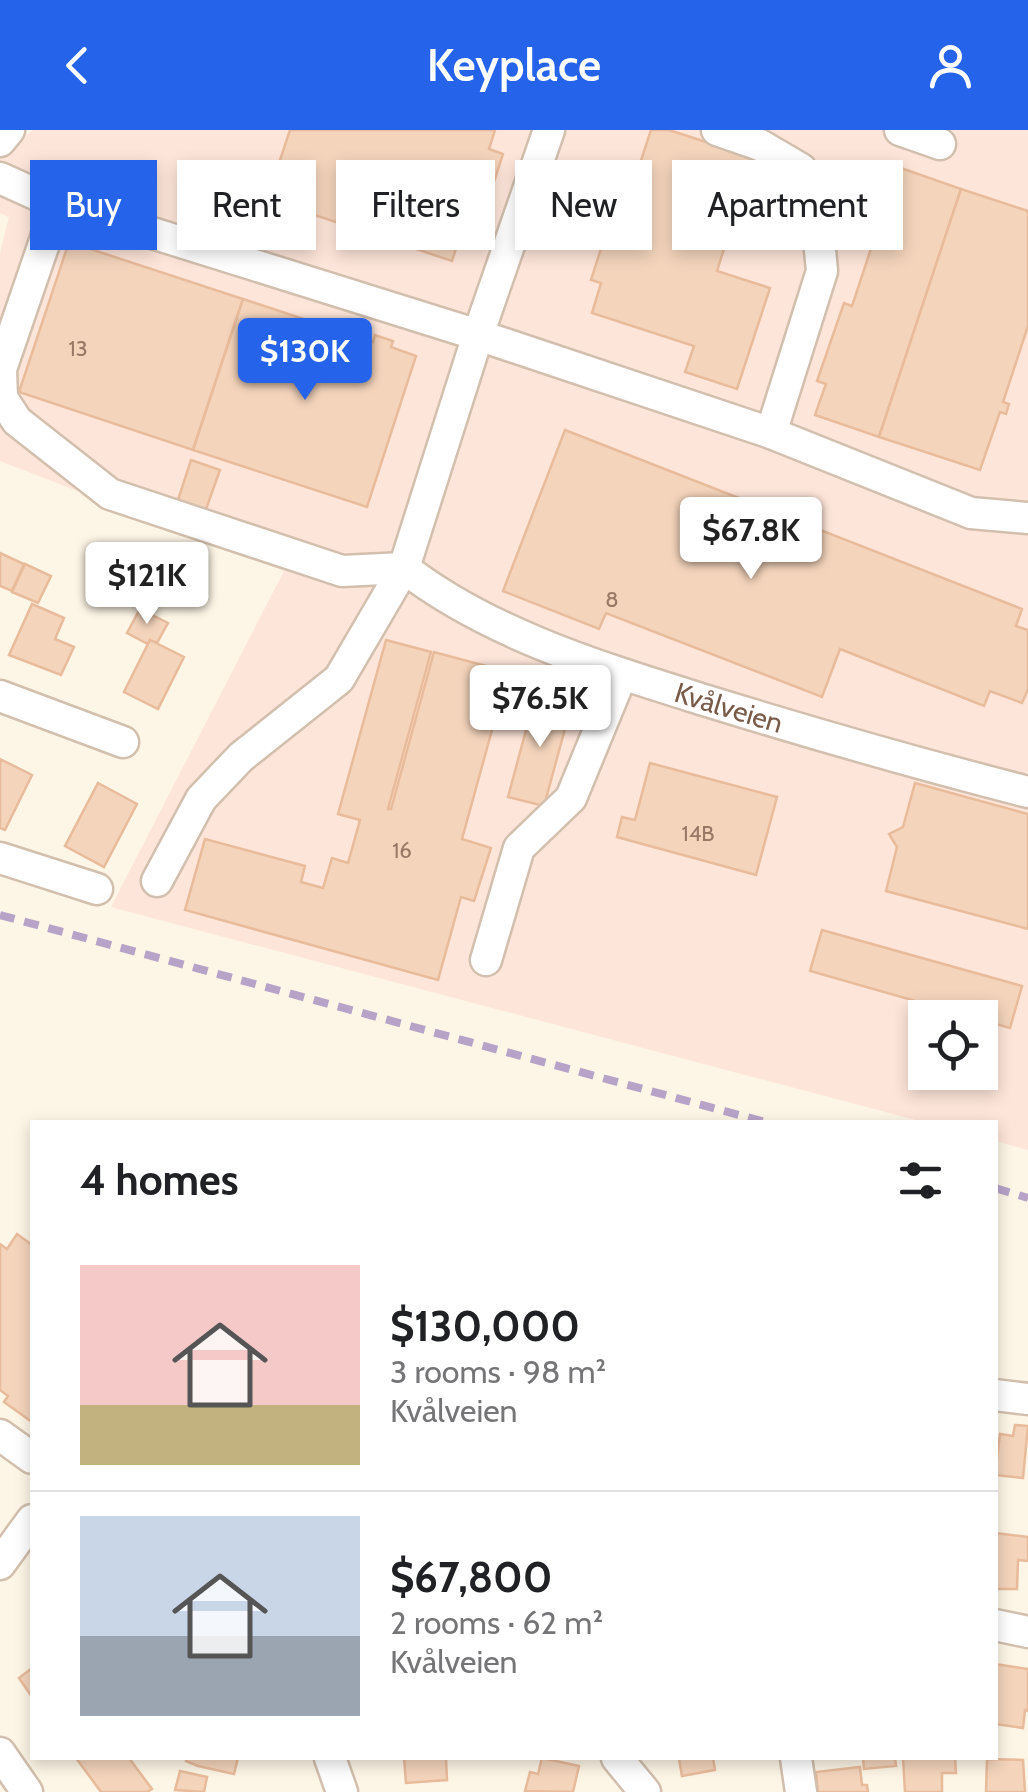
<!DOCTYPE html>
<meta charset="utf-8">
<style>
body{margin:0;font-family:Cabin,sans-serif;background:#f6f6f6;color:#202124;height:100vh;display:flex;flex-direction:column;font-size:38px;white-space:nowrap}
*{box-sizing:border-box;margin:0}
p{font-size:32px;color:#757577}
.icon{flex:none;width:55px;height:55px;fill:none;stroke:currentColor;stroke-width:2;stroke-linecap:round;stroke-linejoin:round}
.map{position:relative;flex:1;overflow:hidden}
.sheet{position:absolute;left:30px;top:990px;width:968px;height:640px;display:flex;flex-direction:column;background:#fff;border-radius:0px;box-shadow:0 5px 15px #0003}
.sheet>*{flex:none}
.top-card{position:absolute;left:30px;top:30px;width:970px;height:90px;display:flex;gap:20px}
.controls{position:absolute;left:908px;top:870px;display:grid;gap:20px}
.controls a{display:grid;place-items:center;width:90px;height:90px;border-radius:0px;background:#fff;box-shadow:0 5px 15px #0003;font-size:50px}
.price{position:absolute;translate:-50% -85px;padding:0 22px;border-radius:10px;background:#fff;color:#222;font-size:32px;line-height:65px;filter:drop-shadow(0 2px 5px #0008)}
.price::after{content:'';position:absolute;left:50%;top:60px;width:30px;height:22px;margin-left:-15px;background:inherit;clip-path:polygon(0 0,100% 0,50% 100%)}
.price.active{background:#2563eb;color:#fff}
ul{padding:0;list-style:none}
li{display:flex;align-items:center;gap:30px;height:250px;padding:0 50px}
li+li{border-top:2px solid #e0e0e0}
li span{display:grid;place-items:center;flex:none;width:280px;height:200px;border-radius:0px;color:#555}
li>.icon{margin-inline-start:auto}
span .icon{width:120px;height:120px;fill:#fffc;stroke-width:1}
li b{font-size:42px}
h2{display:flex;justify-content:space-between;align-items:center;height:120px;padding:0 50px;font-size:42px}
.tag{padding:0 35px;border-radius:0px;background:#fff;box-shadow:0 5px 15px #0003;font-size:35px;line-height:90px}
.tag.active{background:#2563eb;color:#fff}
header{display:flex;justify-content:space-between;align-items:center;height:130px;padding:0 50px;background:#2563eb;color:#fff;font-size:45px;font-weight:600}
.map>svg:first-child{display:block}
</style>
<header><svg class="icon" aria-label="back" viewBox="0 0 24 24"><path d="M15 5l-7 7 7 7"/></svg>Keyplace<svg class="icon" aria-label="person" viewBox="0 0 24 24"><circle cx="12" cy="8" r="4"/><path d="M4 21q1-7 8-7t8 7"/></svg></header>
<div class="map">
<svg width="1028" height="1662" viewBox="0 0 1028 1662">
<rect width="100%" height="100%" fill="#fdf5e5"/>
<!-- commercial -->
<path fill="#fee5d9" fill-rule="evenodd" d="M33 0H1028V1020L995 1011V992H923L111 777 284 441 0 331V123L9 87 0 83V28ZM925 888H980V942H925Z"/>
<!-- building -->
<g fill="#f4d4bb" stroke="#e8bb9b" stroke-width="2.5">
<polygon points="290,0 495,0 489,19 503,24 478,101 463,96 452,131 267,69"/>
<polygon points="651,0 669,0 753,27 717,141 770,158 737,259 685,242 694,216 592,183 601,153 591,150 605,106 615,109"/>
<polygon points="898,37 961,59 879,307 815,285 826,254 817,251 844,173 852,176"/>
<polygon points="961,59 1028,81 1028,196 1003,272 1009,274 1006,284 1000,282 980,340 879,307"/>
<polygon points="69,112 243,169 193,320 19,262"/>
<polygon points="243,169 373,212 375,205 393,211 391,217 416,226 367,377 193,320"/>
<polygon points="565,300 1022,479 1016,496 1028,500 1028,559 1022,573 990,561 984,576 840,519 822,567 606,483 599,499 503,461"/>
<polygon points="191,330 220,340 205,382 177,373"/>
<polygon points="0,423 24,434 12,461 0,456"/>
<polygon points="25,434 51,446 38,473 12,462"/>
<polygon points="32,474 64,488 55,509 74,517 61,545 9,525"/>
<polygon points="140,479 168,493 157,513 150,510 148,514 127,503"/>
<polygon points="150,510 184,527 158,579 124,562"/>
<polygon points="386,510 431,522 388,679 391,679 434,522 508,542 462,709 491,718 474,771 461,767 438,850 185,780 205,709 305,736 301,752 323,758 332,728 348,733 360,690 338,684"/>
<polygon points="536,563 572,573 544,676 508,667"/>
<polygon points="0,629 32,645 5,700 0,698"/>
<polygon points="650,633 777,667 756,745 617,707 622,687 635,690"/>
<polygon points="98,653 137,674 104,737 65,716"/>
<polygon points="915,653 1028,684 1028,799 886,761 897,717 889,704 903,697"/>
<polygon points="822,800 1022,856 1010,898 810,841"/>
<polygon points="17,1104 32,1115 32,1292 4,1272 8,1266 0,1260 0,1114 7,1119"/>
<polygon points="1015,1295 1028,1296 1023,1348 995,1345 1000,1304 1013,1306"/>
<polygon points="995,1403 1028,1407 1028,1431 1018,1430 1017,1459 995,1459"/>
<polygon points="995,1534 1028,1539 1028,1581 1025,1580 1023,1598 995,1594"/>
<polygon points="32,1538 32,1567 19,1548"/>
<polygon points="76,1628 129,1628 152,1659 147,1662 101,1662"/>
<polygon points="187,1628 238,1628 234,1644 198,1636 186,1631"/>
<polygon points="404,1628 446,1628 447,1650 406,1653"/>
<polygon points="542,1628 579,1636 573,1662 525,1661 530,1642 538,1644"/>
<polygon points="675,1628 713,1628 715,1640 682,1646 679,1629"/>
<polygon points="863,1628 895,1628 896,1636 864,1639"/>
<polygon points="903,1628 955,1628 956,1643 942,1643 942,1662 905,1662"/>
<polygon points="987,1629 1023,1630 1025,1662 986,1662"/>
<polygon points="860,1637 862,1655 867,1655 868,1662 818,1662 816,1642"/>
<polygon points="180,1641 207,1647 204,1662 175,1660"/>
</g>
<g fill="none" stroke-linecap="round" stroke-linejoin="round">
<!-- minor casing -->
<g stroke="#d2bfad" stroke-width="35">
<g id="minor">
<polyline points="717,0 760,15 801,39 815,67 822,141 771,303"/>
<polyline points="900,0 940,14"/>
<polyline points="0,11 9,0"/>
<polyline points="0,48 53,72 478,205 771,303 971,383 1028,388"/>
<path id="s1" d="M53 72 49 99 1 239 2 268 17 291 110 364 342 441 404 438C489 504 602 538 704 570 811 603 919 634 1028 662"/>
<polyline points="0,566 123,612"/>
<polyline points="0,728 97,759"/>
<polyline points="157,751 201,669 241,627 339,549 404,438 478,205 549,0"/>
<polyline points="486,830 519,718 571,668 622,544"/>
<polyline points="995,1265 1028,1269"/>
<polyline points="0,1305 32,1328"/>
<polyline points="0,1434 32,1390"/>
<polyline points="995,1495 1028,1502"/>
<polyline points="0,1623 27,1662"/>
<polyline points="330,1628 342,1662"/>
<polyline points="617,1628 645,1662"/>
<polyline points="796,1628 801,1662"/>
</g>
</g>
<!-- minor -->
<use href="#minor" stroke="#fff" stroke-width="30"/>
<!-- rail -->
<g stroke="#b8a3c8" stroke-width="8" stroke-dasharray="15 10" stroke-linecap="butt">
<polyline points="0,785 765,992"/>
<polyline points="995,1058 1028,1068"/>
</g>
</g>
<g text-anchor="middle" stroke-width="9" stroke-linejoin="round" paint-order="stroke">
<!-- number labels -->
<g font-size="22" fill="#977965">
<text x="78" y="226">13</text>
<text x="612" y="477">8</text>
<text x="698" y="711">14B</text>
<text x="402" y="728">16</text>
</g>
<!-- street labels -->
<g font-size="28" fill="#785b48" stroke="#fff8ed">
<text dy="10" stroke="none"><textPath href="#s1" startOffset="1012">Kvålveien</textPath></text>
</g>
</g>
</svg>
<div class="controls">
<a><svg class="icon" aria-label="locate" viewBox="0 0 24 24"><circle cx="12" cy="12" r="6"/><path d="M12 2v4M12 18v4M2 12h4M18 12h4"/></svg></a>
</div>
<b class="price active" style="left:305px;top:273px">$130K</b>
<b class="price" style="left:751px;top:452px">$67.8K</b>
<b class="price" style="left:147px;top:497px">$121K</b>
<b class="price" style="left:540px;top:620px">$76.5K</b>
<div class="top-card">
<a class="tag active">Buy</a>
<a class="tag">Rent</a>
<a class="tag">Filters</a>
<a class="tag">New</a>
<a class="tag">Apartment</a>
</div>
<section class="sheet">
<h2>4 homes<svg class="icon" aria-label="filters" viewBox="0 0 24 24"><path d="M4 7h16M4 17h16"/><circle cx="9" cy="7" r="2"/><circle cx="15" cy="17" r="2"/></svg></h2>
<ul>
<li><span style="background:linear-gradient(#f6c9c9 70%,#c2b280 0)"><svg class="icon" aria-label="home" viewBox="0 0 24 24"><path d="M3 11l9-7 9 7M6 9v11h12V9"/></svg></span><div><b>$130,000</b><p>3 rooms · 98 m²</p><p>Kvålveien</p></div></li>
<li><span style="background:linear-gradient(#c9d6e8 60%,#9aa5b1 0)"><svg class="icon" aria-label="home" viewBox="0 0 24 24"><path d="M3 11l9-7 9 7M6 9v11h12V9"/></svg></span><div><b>$67,800</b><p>2 rooms · 62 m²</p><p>Kvålveien</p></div></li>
</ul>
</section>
</div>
